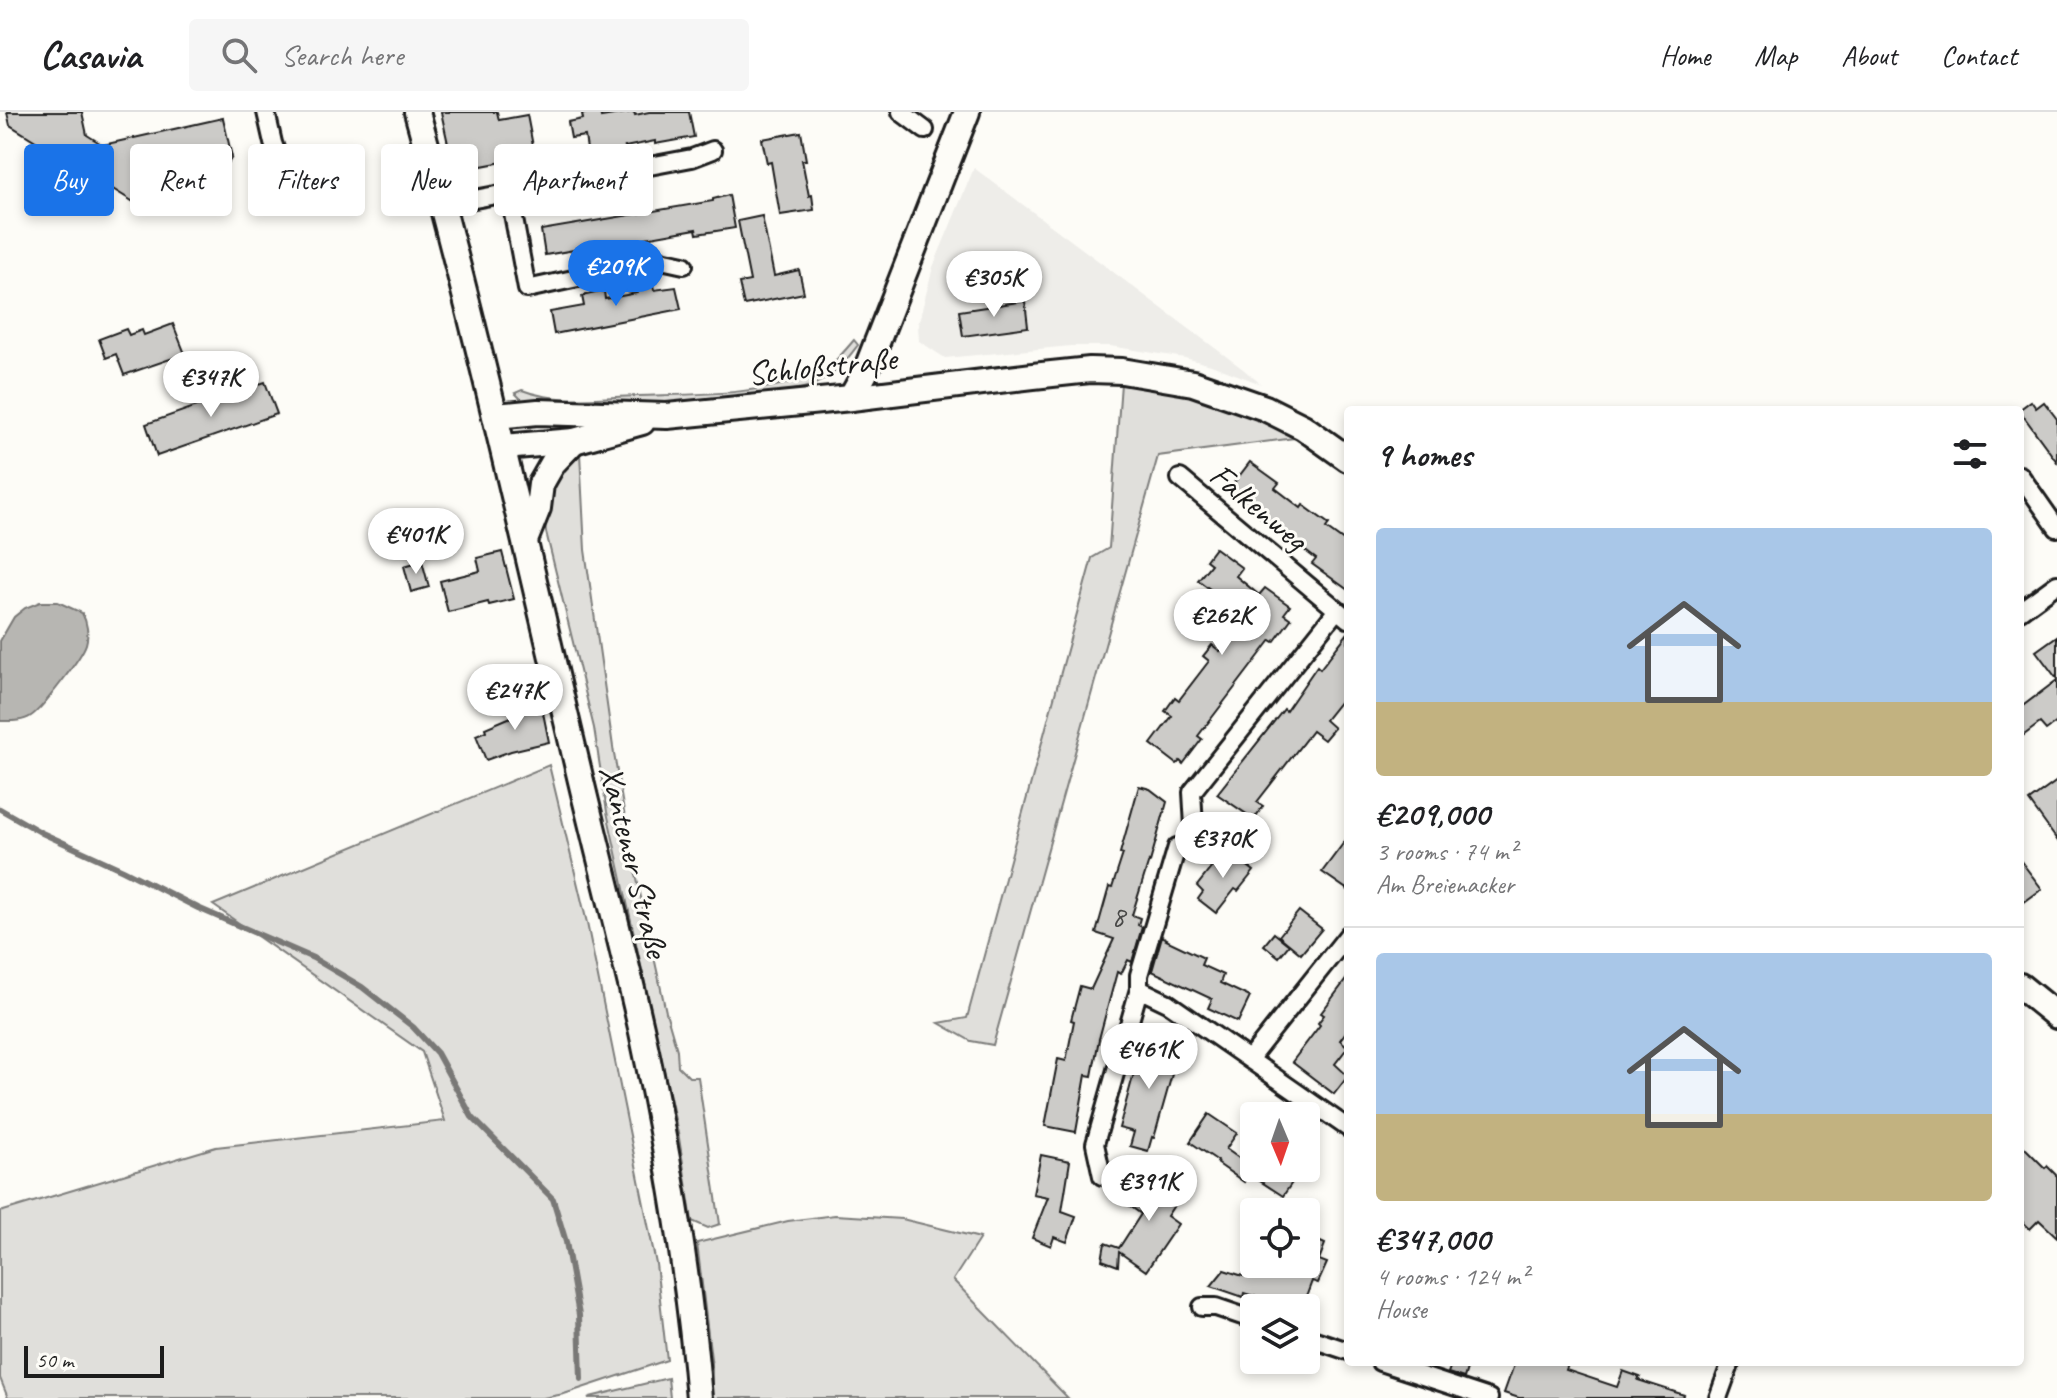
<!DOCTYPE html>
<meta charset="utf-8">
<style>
body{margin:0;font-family:Caveat,sans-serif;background:#f6f6f6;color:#202124;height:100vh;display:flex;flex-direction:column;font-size:30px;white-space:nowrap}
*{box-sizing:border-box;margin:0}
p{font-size:26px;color:#757577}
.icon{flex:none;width:44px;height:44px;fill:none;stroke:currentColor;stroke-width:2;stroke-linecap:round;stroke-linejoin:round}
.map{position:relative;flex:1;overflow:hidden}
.sheet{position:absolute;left:1344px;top:294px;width:680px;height:960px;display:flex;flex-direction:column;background:#fff;border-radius:8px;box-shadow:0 4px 12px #0003}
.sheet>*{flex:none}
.hud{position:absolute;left:24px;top:32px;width:760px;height:72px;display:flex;gap:16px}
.needle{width:52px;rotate:178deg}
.fabs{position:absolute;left:1240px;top:990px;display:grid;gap:16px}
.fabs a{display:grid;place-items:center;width:80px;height:80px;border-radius:8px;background:#fff;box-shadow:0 4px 12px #0003;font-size:40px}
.scale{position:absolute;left:24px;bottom:20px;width:140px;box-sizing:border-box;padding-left:8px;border:4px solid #1c1c1c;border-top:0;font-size:22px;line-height:28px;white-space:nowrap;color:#1c1c1c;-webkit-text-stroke:6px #fdfcf7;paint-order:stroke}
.price{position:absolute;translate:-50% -68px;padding:0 18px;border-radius:28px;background:#fff;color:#222;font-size:26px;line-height:52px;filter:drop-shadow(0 2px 4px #0008)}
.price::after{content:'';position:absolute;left:50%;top:48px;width:24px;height:18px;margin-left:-12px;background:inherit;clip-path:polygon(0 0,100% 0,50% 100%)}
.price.current{background:#1a73e8;color:#fff}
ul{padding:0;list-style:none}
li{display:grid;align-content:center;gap:16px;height:424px;padding:0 32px}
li+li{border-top:2px solid #e0e0e0}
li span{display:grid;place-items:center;height:248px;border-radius:8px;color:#555}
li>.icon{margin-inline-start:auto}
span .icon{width:144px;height:144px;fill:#fffc;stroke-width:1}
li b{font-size:34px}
h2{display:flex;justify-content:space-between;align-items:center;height:96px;padding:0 32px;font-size:34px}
.tag{padding:0 28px;border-radius:8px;background:#fff;box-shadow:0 4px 12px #0003;font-size:28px;line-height:72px}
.tag.current{background:#1a73e8;color:#fff}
header{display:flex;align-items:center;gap:48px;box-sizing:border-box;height:112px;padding:0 40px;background:#fff;border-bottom:2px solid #e0e0e0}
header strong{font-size:38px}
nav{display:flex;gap:44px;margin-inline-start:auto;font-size:28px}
.search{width:560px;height:72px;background:#f6f6f6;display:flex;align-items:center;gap:20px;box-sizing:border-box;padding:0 28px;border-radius:8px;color:#757577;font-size:30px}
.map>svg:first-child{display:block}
</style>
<header>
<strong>Casavia</strong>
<div class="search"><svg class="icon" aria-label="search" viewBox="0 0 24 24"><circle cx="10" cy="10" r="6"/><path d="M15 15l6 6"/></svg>Search here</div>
<nav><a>Home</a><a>Map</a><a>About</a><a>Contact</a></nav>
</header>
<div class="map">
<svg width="2057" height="1286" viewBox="0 0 2057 1286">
<rect width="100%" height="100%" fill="#fdfcf7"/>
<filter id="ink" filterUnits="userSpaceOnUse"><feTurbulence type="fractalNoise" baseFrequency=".0125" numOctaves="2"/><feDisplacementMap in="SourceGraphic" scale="16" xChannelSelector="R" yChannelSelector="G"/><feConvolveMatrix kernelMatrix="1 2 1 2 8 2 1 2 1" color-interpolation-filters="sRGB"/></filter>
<g filter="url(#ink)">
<!-- built -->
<polygon fill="#eeede9" points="974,56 1243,257 1261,272 1211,253 1185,246 1110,234 1071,234 945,246 919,229 918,213 933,155"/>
<!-- green -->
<g fill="#e0dfdb" stroke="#7e7e7c" stroke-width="2">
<path d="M854 228 858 233C848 246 838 260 823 268 804 279 779 280 757 283 683 292 610 292 535 292L523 289 515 281 522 278C558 292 599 285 637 284 695 282 758 284 813 263 831 256 842 242 854 228Z"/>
<polygon points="1121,271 1189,282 1237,297 1295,326 1158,344 993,933 971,929 939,911 967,906 1092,446 1109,436"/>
<path d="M580 341 585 438 614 642 630 735 666 900 677 938 678 954 689 965H698L720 1112 708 1116 692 1109 679 1026 607 700 594 616 546 420C545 412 544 402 545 394 547 373 563 351 580 341Z"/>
<polygon points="549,653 587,811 656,1152 667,1248 564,1282 543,1286 8,1286 0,1266 0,1100 216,1035 445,1009 422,940 213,793"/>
<polygon points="835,1103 902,1107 980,1126 953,1168 1068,1286 712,1286 712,1255 697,1131 788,1109"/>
<polygon points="668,1266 670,1286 588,1286 590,1285"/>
</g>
<!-- water -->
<path fill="#b7b6b2" stroke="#797876" stroke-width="2" d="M40 490H58L82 501C87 510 89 522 86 532 82 545 42 597 31 604 22 610 10 609 0 609V529L14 505 25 496Z"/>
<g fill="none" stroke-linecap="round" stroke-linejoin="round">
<!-- stream -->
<polyline stroke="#797876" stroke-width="6" points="0,697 42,721 123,758 198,796 313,846 362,875 413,915 437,941 472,1005 553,1087 566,1130 579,1203 581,1267"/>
</g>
<!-- building -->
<g fill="#cccbc8" stroke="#1c1c1c" stroke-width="2">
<polygon points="7,0 82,0 87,23 103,33 223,6 232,45 211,78 199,81 199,83 153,94 152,91 140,94 10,13"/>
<polygon points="441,0 497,0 499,8 527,3 533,34 530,35 534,52 530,53 532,65 506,69 503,50 476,55 474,44 452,50"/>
<polygon points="592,0 600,0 601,5 632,0 634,0 635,3 649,0 689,0 694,25 655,32 655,29 625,35 626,37 588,44 585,24 571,26 568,10 583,7 582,2"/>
<polygon points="801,20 806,48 802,48 809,84 812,83 814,98 780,103 771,50 767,51 762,27"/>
<polygon points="729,83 735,116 697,122 696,117 645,126 645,130 593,139 592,135 545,143 541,118 713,89 713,87"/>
<polygon points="762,104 774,164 799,158 804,181 744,193 739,171 750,169 738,109"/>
<polygon points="652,169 654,178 676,175 681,197 554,222 550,200 584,194 582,184 604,179 605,187 637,181 635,172"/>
<polygon points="1025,189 1028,215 963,224 959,199"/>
<polygon points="173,212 185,242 124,263 116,242 106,246 99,227 126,217 129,223 142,218 144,223"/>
<polygon points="265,270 277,302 157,344 146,312"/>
<polygon points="2031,289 2036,296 2044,290 2057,307 2057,350 2019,298"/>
<polygon points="1250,350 1279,371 1275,376 1301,396 1303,393 1329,412 1326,416 1348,432 1348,478 1312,452 1316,447 1227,380"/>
<polygon points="1215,436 1242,456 1236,464 1259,483 1265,476 1290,494 1284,502 1291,507 1274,530 1271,528 1217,599 1198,624 1202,627 1183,652 1180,649 1177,652 1151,632 1172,604 1165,599 1175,585 1179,588 1209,549 1203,544 1212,533 1220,539 1244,509 1237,503 1240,500 1198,468 1211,452 1206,448"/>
<polygon points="502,440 514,487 489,493 488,490 448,500 440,469 480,459 477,446"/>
<polygon points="422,449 429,475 411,480 404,454"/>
<polygon points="1348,521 1348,579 1325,608 1334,616 1324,628 1312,619 1257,690 1263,694 1254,707 1217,682 1284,597 1286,599 1317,554 1320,557"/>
<polygon points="2057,524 2057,567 2036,539"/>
<polygon points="2057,568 2057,610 2046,618 2040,611 2020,626 2020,596"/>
<polygon points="540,586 549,630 511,639 486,648 476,623 486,619 485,616 518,602 517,595"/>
<polygon points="2057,669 2057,728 2029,689"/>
<polygon points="1139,674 1150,677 1167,690 1150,750 1149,749 1132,803 1140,806 1138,813 1142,815 1132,850 1128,848 1121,862 1117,860 1099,927 1092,964 1086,963 1076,1020 1045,1014 1058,947 1066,949 1074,909 1071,908 1080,874 1091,877 1114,827 1096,821 1109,775 1112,776 1123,742 1120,741"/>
<polygon points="1348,725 1348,778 1322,760"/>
<polygon points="1226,737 1254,759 1238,779 1235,777 1216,801 1198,787 1203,780 1197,774"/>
<polygon points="2020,748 2042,777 2020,793"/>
<polygon points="1299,799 1322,817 1301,842 1279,824"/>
<polygon points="1274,821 1289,833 1279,845 1264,833"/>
<polygon points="1162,824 1167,827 1166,828 1204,846 1201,853 1223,863 1220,871 1250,885 1238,910 1208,896 1212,887 1152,859"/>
<polygon points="1348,865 1348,917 1340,928 1348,935 1335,952 1348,964 1334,982 1292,950 1320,913 1318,911 1324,903 1321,901"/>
<polygon points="1144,924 1180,934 1154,1026 1152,1025 1148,1039 1130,1034 1134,1020 1119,1016"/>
<polygon points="1209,1002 1237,1021 1226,1037 1253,1056 1302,1056 1283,1084 1249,1062 1244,1070 1217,1051 1218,1049 1190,1030"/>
<polygon points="2020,1031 2045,1056 2047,1054 2057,1064 2057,1125 2039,1108 2030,1117 2020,1107"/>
<polygon points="1041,1043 1070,1049 1062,1099 1076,1104 1067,1130 1054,1125 1051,1134 1032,1126 1048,1085 1033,1082"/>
<polygon points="1155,1057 1185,1077 1167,1104 1178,1112 1146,1159 1119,1140 1118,1154 1102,1148 1105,1131 1119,1136 1141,1102 1130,1094"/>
<polygon points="1316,1128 1325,1132 1319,1148 1327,1151 1318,1171 1312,1169 1302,1196 1291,1196 1244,1181 1243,1185 1211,1174 1224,1158 1243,1164 1248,1152 1283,1152 1301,1158 1304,1152 1306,1152 1306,1148"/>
<polygon points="1452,1250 1469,1250 1464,1266 1448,1261"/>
<polygon points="1515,1250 1569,1250 1566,1258 1617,1275 1623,1259 1640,1265 1638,1268 1684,1283 1683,1286 1519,1286 1504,1281"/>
</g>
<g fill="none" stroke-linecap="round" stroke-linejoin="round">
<!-- minor casing -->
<g stroke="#1c1c1c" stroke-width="22">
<g id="minor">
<polyline points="266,0 273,31 281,53"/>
<polyline points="901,0 925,18"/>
<polyline points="509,80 527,177 661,148 684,153"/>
<polyline points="443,93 692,46 713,38"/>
<polyline points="2020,363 2057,416"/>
<polyline points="1180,366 1348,507"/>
<polyline points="2020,499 2057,472"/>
<polyline points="1194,714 1192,680 1337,498"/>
<polyline points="1177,735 1139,863 1139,877 1168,891 1348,1016"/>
<polyline points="1250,946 1348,823"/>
<polyline points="1102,1064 1095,1032 1139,877"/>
<polyline points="1202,1195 1216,1195 1254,1208"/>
<polyline points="1306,1225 1348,1239"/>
<polyline points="1380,1250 1489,1286"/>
<polyline points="1718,1286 1731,1250"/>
</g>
</g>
<!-- secondary casing -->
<g stroke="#1c1c1c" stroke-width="30">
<g id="secondary">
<path d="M417 0C478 221 528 445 581 669 601 753 623 836 642 920 668 1041 689 1163 699 1286"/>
<polyline points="851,286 865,261 967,0"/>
<polyline points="496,304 538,300 667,304 851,286 1033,264 1090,258 1122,259 1193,271 1265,296 1303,315 1348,347"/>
<polyline points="504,335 574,329 642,310"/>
<polyline points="526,426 538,396 541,372 553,351 574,329"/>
<polyline points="2020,874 2057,904"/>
</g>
</g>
<!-- minor -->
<use href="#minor" stroke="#fdfcf7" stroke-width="16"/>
<!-- secondary -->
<use href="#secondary" stroke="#fdfcf7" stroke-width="24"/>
</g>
</g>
<g text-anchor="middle" stroke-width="6" stroke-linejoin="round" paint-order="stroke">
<!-- number labels -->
<g font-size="30" fill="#484847">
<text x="1118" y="814">8</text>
</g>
<!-- street labels -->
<g font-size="34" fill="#1c1c1c" stroke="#fdfcf7">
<text transform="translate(822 253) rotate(-6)" y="12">Schloßstraße</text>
<text transform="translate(1259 394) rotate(40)" y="12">Falkenweg</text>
<text transform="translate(635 749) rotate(76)" y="12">Xantener Straße</text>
</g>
</g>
</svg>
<div class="fabs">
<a><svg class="needle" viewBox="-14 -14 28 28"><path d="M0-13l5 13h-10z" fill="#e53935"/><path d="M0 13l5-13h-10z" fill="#757577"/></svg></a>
<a><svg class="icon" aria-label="locate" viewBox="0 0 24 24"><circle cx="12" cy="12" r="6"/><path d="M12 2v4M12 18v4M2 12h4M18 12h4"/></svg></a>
<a><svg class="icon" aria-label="layers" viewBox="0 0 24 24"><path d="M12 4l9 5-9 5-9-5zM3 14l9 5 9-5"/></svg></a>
</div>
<div class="scale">50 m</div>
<b class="price current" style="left:616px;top:196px">€209K</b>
<b class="price" style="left:994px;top:207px">€305K</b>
<b class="price" style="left:211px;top:307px">€347K</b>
<b class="price" style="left:416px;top:464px">€401K</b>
<b class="price" style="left:1222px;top:545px">€262K</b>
<b class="price" style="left:515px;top:620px">€247K</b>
<b class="price" style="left:1223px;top:768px">€370K</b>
<b class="price" style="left:1149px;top:979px">€461K</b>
<b class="price" style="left:1149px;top:1111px">€391K</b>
<div class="hud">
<a class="tag current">Buy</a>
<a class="tag">Rent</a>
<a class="tag">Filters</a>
<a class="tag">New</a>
<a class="tag">Apartment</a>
</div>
<section class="sheet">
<h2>9 homes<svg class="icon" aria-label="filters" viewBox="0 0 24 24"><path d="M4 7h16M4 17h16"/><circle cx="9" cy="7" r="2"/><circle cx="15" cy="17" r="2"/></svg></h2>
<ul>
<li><span style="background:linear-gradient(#a9c7e8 70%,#c2b280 0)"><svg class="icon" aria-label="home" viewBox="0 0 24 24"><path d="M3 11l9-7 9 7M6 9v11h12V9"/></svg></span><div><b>€209,000</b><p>3 rooms · 74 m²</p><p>Am Breienacker</p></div></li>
<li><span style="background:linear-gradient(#a9c7e8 65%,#c2b280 0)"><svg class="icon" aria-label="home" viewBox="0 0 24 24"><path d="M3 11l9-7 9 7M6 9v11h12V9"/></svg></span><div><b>€347,000</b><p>4 rooms · 124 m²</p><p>House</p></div></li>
</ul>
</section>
</div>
